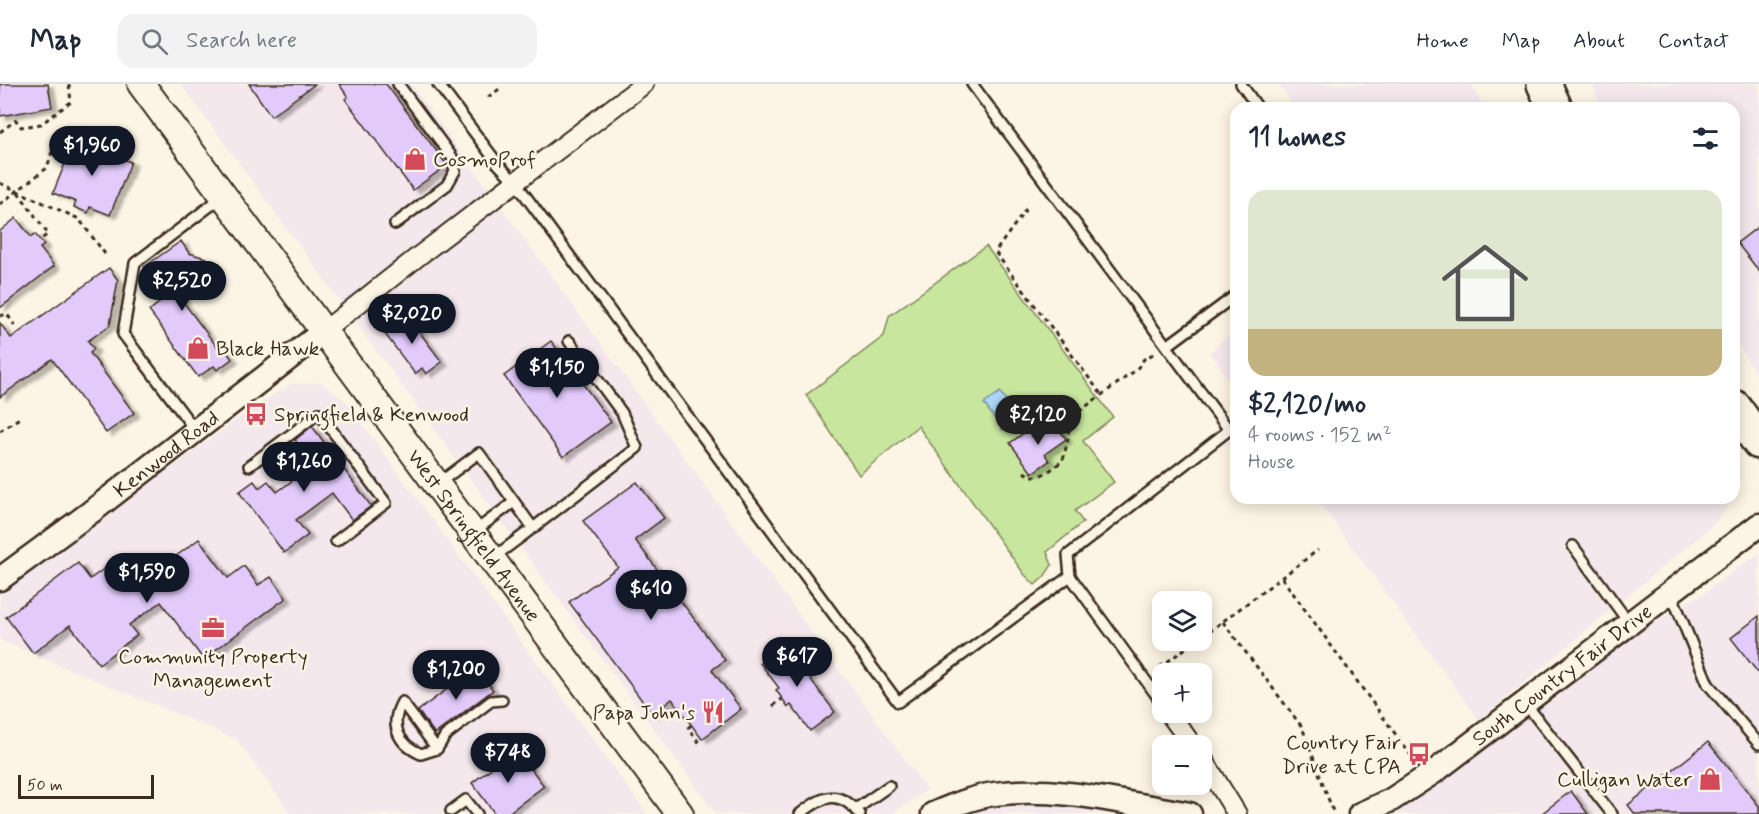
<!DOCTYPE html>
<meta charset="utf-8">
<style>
body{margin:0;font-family:Mynerve,sans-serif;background:#f2f2f3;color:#1f2937;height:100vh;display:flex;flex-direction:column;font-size:22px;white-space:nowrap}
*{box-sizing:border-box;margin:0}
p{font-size:20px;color:#747a83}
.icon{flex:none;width:33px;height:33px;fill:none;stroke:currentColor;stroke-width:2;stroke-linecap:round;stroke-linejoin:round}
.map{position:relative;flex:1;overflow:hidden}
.details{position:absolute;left:1230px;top:18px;width:510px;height:402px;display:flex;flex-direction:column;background:#fff;border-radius:18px;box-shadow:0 3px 15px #0003}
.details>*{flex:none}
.controls{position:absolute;left:1152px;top:507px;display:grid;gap:12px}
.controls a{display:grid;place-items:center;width:60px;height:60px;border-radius:12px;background:#fff;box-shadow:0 3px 15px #0003;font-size:30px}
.scale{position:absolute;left:18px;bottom:15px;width:136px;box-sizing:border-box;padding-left:6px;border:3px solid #3b2a1e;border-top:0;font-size:16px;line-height:21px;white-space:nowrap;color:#3b2a1e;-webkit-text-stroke:4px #fcf5e5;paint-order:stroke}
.price{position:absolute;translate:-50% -51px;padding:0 14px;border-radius:21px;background:#111827;color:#fff;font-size:20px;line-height:39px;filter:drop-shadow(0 2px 3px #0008)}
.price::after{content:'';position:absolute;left:50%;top:36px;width:18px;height:14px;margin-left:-9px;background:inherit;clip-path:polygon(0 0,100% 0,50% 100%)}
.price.selected{background:#222;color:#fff}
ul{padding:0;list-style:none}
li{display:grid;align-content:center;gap:12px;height:318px;padding:0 18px}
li+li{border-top:2px solid #e0e1e3}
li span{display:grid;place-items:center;height:186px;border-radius:18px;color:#555}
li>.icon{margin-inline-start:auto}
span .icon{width:108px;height:108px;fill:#fffc;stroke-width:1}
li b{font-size:26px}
h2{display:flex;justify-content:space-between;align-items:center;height:72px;padding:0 18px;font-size:26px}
header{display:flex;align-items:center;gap:36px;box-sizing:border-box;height:84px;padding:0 30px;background:#fff;border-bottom:2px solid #e0e1e3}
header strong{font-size:28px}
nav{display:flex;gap:33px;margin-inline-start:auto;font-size:21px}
.search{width:420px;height:54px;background:#f2f2f3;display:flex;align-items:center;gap:15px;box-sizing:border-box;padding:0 21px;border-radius:18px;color:#747a83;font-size:22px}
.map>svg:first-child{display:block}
</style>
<header>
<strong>Map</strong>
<div class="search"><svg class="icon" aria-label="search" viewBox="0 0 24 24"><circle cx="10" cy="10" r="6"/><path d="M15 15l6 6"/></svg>Search here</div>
<nav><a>Home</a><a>Map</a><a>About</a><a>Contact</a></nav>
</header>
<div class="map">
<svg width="1759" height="730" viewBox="0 0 1759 730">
<defs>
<filter id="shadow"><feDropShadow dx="6" dy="3.5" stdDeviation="1.5" flood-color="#0004"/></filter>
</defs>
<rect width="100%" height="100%" fill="#fcf5e5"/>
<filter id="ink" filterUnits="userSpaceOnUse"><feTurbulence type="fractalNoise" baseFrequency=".0167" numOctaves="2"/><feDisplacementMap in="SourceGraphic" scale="12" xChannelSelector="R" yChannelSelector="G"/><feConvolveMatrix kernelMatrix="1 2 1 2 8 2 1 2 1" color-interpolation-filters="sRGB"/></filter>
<g filter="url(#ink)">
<!-- built -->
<g fill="#f4e8ec">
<polygon points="181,0 411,0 927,706 891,730 716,730"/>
<polygon points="1278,0 1471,0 1485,24 1296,24"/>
<polygon points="1592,0 1759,0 1759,295 1734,254 1734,24 1601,24"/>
<polygon points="1236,247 1236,304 1209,268"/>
<polygon points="321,299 345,316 647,730 291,730 236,655 0,556 0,510 245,329 291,300"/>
<polygon points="1316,414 1727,414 1731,419 1714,440 1479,636"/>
<polygon points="1759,469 1759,730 1381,730 1647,542 1702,510"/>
<polygon points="1011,717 1079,721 1131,730 954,730"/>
</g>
<!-- green -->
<polygon fill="#c8e69d" stroke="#82885e" stroke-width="1.5" points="986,162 1113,333 1083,357 1114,398 1075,427 1083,438 1047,468 1052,481 1044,493 1035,501 1024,490 918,342 859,391 806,311 884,252 889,232"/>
<!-- water -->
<polygon fill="#abd6f6" stroke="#7e91a0" stroke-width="1.5" points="1000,308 1019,334 1003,346 984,320"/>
<!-- building -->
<g fill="#e2cbfb" stroke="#3b2a1e" stroke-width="1.5" filter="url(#shadow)">
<polygon points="0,0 48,0 52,23 0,32"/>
<polygon points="249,0 315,0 271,32"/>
<polygon points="339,0 386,0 447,81 413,106 345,15 348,13"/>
<polygon points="75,55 97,64 99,60 112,65 110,70 131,78 110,131 90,123 88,129 74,123 76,118 53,109"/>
<polygon points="16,134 31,153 35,150 44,161 40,164 54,182 0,224 0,147"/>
<polygon points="1759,142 1759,187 1737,159"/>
<polygon points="181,157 189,169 206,174 172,198 184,213 181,215 217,263 221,260 232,275 217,286 214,282 198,293 149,227 160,218 144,183"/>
<polygon points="109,184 118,196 110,241 88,257 94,265 90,269 134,329 106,349 52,275 0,313 0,239 11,254"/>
<polygon points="405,229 442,278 426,290 422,284 415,290 382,246"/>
<polygon points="551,257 611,338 563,373 504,292"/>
<polygon points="1054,338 1066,355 1045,370 1049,377 1032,389 1010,359 1028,346 1033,353"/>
<polygon points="312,342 371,422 352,436 332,409 296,436 308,451 284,469 239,408 254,397 259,404 268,397 277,408 313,381 295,356"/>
<polygon points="637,398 664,434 635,456 725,576 712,586 741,625 702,655 672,615 652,630 569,518 618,483 583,437"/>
<polygon points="199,455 228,494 244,482 258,501 271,493 286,514 203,575 161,518 129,541 137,551 99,580 70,541 33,569 6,533 78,479 90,495 120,473 140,499"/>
<polygon points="1759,532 1759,590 1731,554"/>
<polygon points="785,561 835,628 810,647 791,621 788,623 776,606 779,604 760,579"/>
<polygon points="476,583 493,606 435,650 418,627"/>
<polygon points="1708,658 1759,722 1759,730 1635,730 1628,721"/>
<polygon points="516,665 544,702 507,730 495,730 472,699"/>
<polygon points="1571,707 1588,730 1541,730"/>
</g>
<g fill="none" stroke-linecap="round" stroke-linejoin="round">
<!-- service casing -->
<g stroke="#3b2a1e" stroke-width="14">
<g id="service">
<polyline points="438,0 498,80 516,99 898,618 1070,492 1068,471 1229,346 972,0"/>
<polyline points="1241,0 1258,24"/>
<polyline points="395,140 447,101 455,87 452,73 398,0"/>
<polyline points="1167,262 1236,211"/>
<polyline points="195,346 123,250 135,179 222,113"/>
<polyline points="249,382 319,329 386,419 336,457"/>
<polyline points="439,399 479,369 533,444 637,364 622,329 569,257"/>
<polyline points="475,447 514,418"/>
<polyline points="1573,462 1629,539"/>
<polyline points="494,473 533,444"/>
<polyline points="1070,492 1162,619"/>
<polyline points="1671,509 1708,600 1759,660"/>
<polyline points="1525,619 1612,730"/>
<path d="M437 665 402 618C389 641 398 660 421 670L437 665 445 652 491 617 502 616"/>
<polyline points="856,725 889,702"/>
<polyline points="451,727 466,716 477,730"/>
<path d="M800 730C823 712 838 704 860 730"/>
</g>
</g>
<!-- minor casing -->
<g stroke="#3b2a1e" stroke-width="22">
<g id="minor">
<polyline points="324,247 420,171 644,0"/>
<polyline points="1169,629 1193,662"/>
<polyline points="1202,673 1237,730"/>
</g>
</g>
<!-- tertiary casing -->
<g stroke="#3b2a1e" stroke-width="27">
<g id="tertiary">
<path id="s1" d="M0 495 91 428 324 247"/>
<path d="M933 730C952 722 973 713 994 710 1057 701 1128 720 1190 730"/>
<path id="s2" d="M1360 730 1391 716 1434 688 1759 441"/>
</g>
</g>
<!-- secondary casing -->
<g stroke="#3b2a1e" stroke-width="30">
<g id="secondary">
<path id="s3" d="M141 0 680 730"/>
</g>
</g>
<!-- motorway casing -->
<g stroke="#3b2a1e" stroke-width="38">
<g id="motorway">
<polyline points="1544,0 1555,24"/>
<polyline points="1734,323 1759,358"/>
</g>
</g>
<!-- path -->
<g stroke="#3b2a1e" stroke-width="3" stroke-dasharray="4.5 4.5" stroke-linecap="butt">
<polyline points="488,13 501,4"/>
<polyline points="0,48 16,36 21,43 41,40 71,18 69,0"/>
<polyline points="0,99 79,135 105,170"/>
<polyline points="18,108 48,150 40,156"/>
<polyline points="0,120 47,84 55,58 77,42 111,54"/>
<polyline points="1026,125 995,168 1101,310"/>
<polyline points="0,232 7,230 15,242"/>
<polyline points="0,347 21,333"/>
<path d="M1024 388C1038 399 1052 385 1063 376L1069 351 1068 341 1070 334 1136 286 1144 275 1155 269"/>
<polyline points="1282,494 1415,677"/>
<polyline points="1223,538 1302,643 1334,730"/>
<polyline points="1202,553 1318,466"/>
<polyline points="1160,583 1197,556"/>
<polyline points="773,622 782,615"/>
<polyline points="691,641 688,644 701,661"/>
</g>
<!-- service -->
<use href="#service" stroke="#fcf5e5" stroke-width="9"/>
<!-- minor -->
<use href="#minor" stroke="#fcf5e5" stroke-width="18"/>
<!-- tertiary -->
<use href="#tertiary" stroke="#fcf5e5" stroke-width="22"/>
<!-- secondary -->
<use href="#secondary" stroke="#fcf5e5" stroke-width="26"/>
<!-- motorway -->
<use href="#motorway" stroke="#fcf5e5" stroke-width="33"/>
</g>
</g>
<!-- icons -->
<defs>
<g id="shop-bare" transform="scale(1.8)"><path d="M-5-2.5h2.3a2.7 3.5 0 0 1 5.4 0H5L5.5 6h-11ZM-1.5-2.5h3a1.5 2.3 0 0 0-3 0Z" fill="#d1495b" stroke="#fcf5e5" stroke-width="2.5" paint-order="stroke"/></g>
<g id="bus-bare" transform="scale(1.8)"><path d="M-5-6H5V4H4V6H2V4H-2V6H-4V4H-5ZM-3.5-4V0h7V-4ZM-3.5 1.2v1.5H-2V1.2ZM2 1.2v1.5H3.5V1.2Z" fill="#d1495b" stroke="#fcf5e5" stroke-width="2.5" paint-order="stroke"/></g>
<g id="office-bare" transform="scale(1.8)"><path d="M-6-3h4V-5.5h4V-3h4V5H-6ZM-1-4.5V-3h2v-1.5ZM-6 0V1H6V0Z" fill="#d1495b" stroke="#fcf5e5" stroke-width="2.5" paint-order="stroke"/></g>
<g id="restaurant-bare" transform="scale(1.8)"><path d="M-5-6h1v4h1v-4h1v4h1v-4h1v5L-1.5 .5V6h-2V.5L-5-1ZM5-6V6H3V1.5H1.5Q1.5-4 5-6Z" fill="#d1495b" stroke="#fcf5e5" stroke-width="2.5" paint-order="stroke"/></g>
</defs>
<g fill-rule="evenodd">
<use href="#shop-bare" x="415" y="75"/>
<use href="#shop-bare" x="198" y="264"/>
<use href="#bus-bare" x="256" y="330"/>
<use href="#office-bare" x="213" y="544"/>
<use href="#restaurant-bare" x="713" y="628"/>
<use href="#bus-bare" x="1419" y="670"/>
<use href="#shop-bare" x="1710" y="695"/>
</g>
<g text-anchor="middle" stroke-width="5" stroke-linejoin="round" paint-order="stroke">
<!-- poi labels -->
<g font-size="21" fill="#3b2a1e" stroke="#fcf5e5" text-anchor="start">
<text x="433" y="82">CosmoProf</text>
<text x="216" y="271">Black Hawk</text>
<text x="274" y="337">Springfield &amp; Kenwood</text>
<text x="213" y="579" text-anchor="middle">Community Property<tspan x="213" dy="24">Management</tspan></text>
<text x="695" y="635" text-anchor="end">Papa John's</text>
<text x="1401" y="665" text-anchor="end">Country Fair<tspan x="1401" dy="24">Drive at CPA</tspan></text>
<text x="1692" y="702" text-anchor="end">Culligan Water</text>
</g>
<!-- street labels -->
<g font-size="21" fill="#3b2a1e" stroke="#fcf5e5">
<text dy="7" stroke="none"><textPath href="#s1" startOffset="208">Kenwood Road</textPath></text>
<text dy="7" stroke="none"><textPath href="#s3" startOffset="561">West Springfield Avenue</textPath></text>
<text dy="7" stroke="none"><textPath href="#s2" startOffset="246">South Country Fair Drive</textPath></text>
</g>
</g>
</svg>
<div class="controls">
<a><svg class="icon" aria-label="layers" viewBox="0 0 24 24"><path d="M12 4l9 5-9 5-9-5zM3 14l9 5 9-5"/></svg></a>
<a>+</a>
<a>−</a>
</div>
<div class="scale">50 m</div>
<b class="price" style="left:92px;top:93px">$1,960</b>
<b class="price" style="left:182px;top:228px">$2,520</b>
<b class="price" style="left:412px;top:261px">$2,020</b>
<b class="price" style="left:557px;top:315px">$1,150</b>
<b class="price selected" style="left:1038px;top:362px">$2,120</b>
<b class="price" style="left:304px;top:409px">$1,260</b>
<b class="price" style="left:147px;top:520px">$1,590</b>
<b class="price" style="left:651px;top:537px">$610</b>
<b class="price" style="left:797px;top:604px">$617</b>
<b class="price" style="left:456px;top:617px">$1,200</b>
<b class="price" style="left:508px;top:700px">$748</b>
<section class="details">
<h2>11 homes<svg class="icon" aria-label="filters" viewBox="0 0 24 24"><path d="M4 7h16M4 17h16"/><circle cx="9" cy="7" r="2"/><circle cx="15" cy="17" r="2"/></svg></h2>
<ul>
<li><span style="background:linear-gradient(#dfe7d0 75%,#c2b280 0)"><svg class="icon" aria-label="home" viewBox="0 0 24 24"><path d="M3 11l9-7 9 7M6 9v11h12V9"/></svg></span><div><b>$2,120/mo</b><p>4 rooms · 152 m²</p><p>House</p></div></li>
</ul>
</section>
</div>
